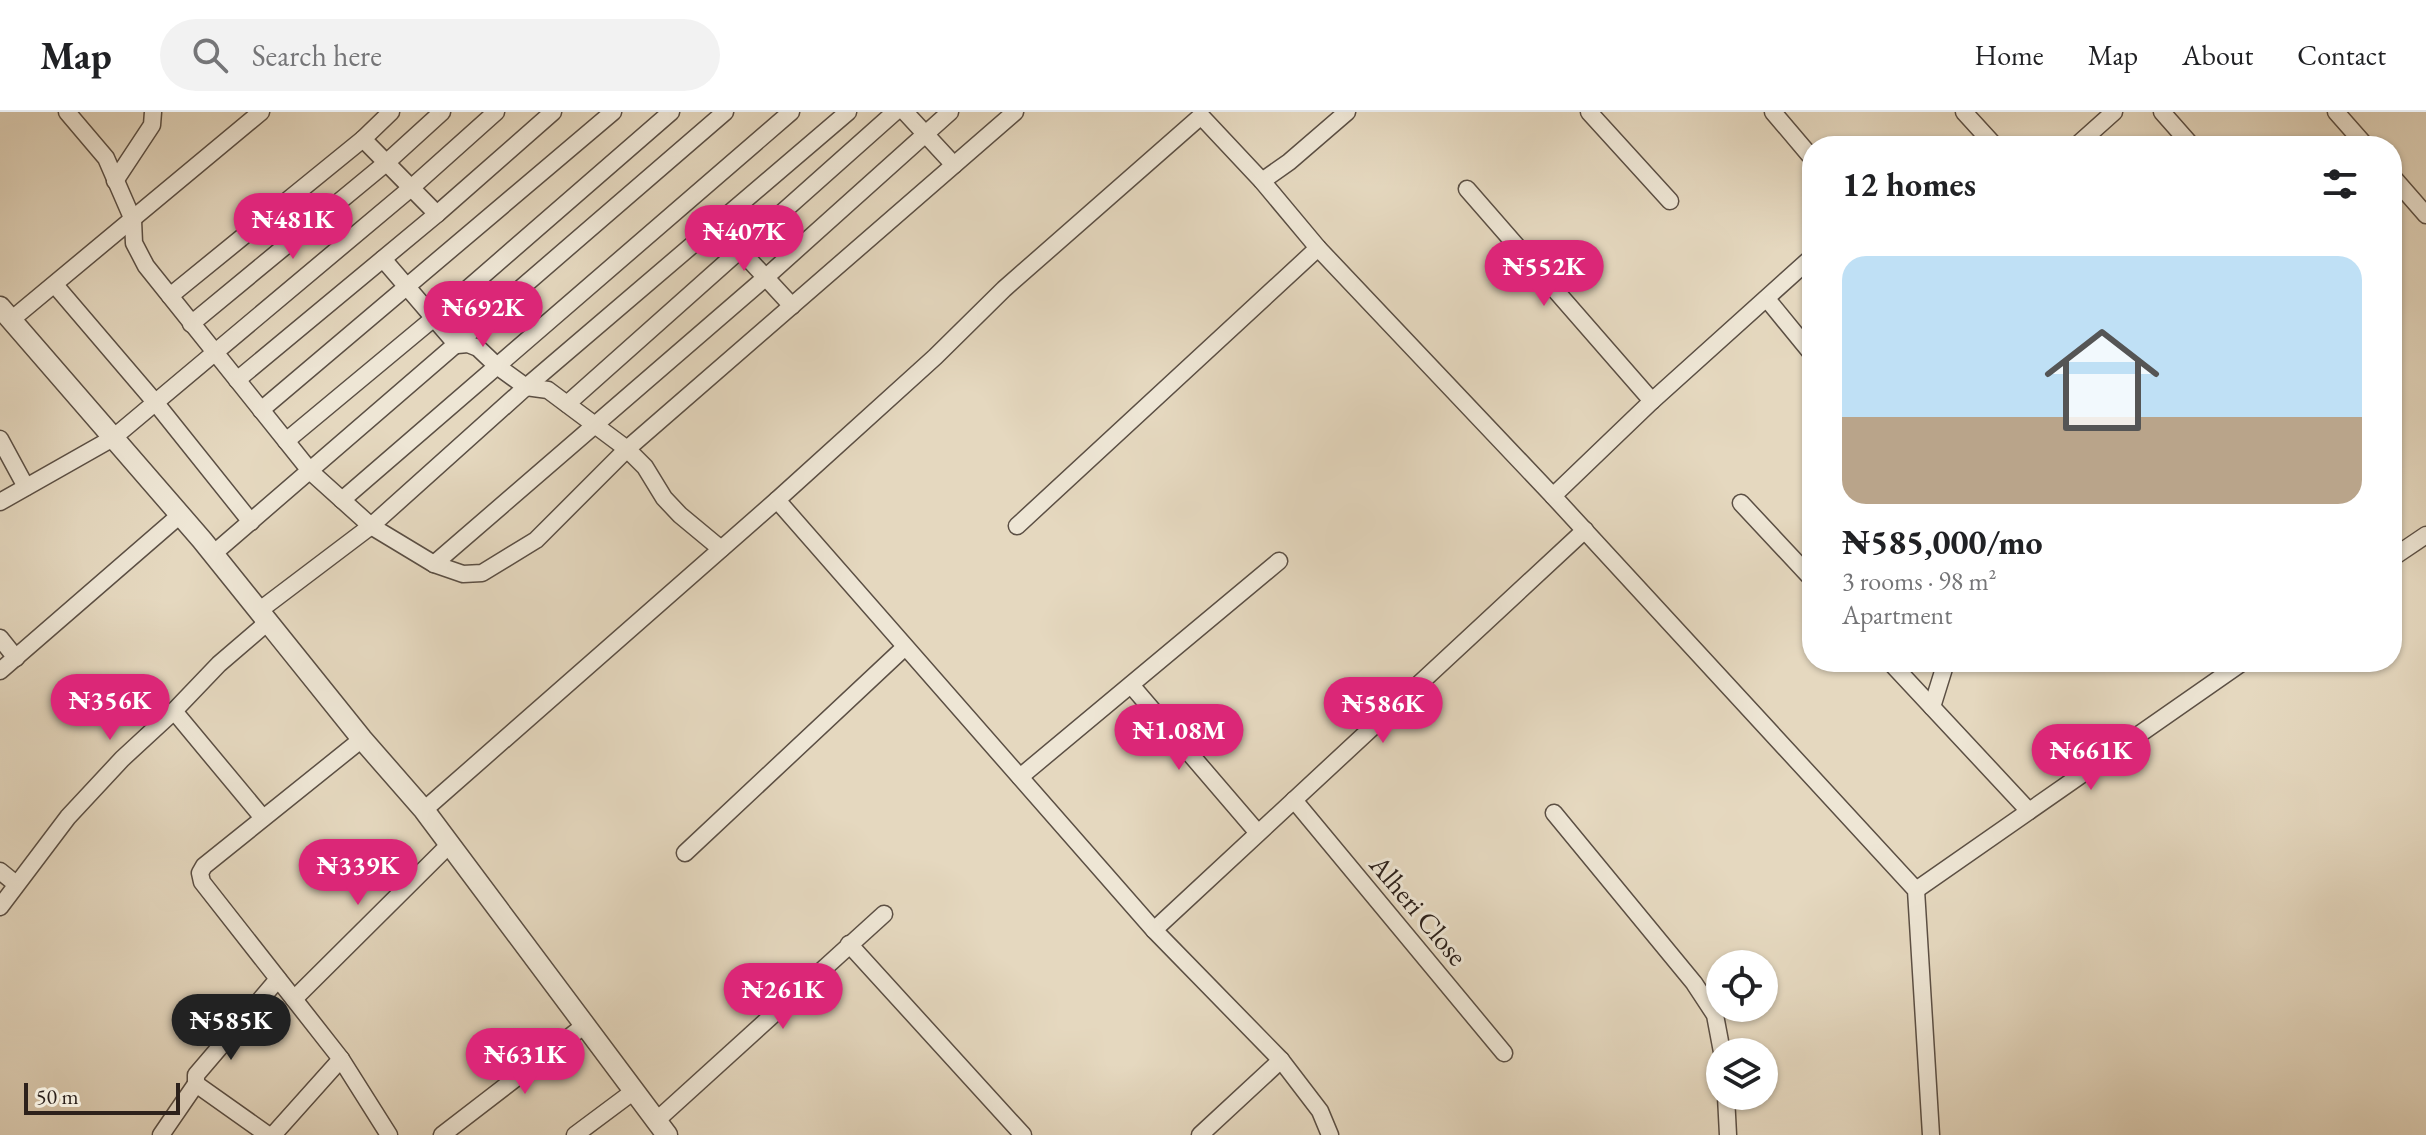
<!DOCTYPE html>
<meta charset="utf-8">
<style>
body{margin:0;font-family:"EB Garamond",serif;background:#f2f2f2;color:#202124;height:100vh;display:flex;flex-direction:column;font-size:30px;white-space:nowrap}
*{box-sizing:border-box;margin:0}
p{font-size:26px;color:#757577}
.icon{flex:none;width:44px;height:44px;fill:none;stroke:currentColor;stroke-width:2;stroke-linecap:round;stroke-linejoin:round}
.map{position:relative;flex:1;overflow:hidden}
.sheet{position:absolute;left:1802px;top:24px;width:600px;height:536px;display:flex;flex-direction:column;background:#fff;border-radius:32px;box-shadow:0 2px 6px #0004}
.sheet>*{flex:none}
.tools{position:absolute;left:1706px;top:838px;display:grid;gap:16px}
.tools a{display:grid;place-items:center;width:72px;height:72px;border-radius:50%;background:#fff;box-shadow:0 2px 6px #0004;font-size:40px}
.scale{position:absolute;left:24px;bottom:20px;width:156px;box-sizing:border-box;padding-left:8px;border:4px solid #2d211b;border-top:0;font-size:22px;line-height:28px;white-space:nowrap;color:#2d211b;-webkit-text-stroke:6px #eee6d5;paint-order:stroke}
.price{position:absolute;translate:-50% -68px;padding:0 18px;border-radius:28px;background:#db2777;color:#fff;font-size:26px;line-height:52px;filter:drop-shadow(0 2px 4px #0008)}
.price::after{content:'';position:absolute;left:50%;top:48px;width:24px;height:18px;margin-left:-12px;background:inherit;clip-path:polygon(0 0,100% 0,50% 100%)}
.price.on{background:#222;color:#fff}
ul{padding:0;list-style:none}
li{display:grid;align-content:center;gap:16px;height:424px;padding:0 40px}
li+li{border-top:2px solid #e0e0e0}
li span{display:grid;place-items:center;height:248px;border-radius:24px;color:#555}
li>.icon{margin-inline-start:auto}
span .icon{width:144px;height:144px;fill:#fffc;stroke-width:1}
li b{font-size:34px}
h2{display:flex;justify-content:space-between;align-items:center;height:96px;padding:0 40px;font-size:34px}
header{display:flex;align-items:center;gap:48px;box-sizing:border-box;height:112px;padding:0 40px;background:#fff;border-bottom:2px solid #e0e0e0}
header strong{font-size:38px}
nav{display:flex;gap:44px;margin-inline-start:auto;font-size:28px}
.search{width:560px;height:72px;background:#f2f2f2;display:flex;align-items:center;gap:20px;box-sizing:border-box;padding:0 28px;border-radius:44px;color:#757577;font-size:30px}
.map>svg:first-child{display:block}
</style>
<header>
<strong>Map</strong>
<div class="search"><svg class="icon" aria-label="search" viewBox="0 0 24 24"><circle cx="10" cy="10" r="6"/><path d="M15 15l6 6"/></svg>Search here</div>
<nav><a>Home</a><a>Map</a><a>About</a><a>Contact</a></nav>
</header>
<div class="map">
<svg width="2426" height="1023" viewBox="0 0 2426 1023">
<rect width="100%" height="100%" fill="#e5d8bf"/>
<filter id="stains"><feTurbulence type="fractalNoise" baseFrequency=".0025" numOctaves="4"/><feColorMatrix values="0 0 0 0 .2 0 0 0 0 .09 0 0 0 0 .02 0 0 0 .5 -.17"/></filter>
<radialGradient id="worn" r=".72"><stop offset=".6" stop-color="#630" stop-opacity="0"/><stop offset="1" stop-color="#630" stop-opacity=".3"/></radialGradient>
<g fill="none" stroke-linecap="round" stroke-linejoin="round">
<!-- minor casing -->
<g stroke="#5b4f44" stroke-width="19">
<g id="minor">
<polyline points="67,0 106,46 133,108 134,131 146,154 311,360 371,414 434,452 463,462 482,461 536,428 627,337 1015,0"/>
<polyline points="905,0 954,53"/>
<polyline points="1589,0 1670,89"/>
<polyline points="1773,0 1812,46"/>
<polyline points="1964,0 1995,34"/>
<polyline points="2162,0 2192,34"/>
<polyline points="2336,0 2366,34"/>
<polyline points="363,27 437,102"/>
<polyline points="2076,34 2114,0"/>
<polyline points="2392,64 2426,103"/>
<polyline points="115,69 152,13 153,0"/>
<polyline points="1262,69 1289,50 1347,0"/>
<polyline points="1467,77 1652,289"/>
<polyline points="717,113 792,194"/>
<polyline points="383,147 457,233 468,232 478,236 497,254 526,275 548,278 627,337 645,355 664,386 680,403 721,437"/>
<polyline points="55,173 155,290 251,410"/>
<polyline points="170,184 363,27 391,0"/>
<polyline points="1767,187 1812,242"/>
<polyline points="11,208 261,0"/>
<polyline points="191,212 386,51 442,0"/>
<polyline points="237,268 437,102 553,0"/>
<polyline points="567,292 895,0"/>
<polyline points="261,298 613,0"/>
<polyline points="0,327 26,375"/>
<polyline points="286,329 434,206 671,0"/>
<polyline points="1553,384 1916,778 1931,1023"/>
<polyline points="342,388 791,0"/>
<polyline points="777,388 1154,818 1281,948 1320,999 1330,1023"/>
<polyline points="0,390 113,326 411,76 496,0"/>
<polyline points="1741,391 1812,467"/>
<polyline points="1017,414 1318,136"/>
<polyline points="213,442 725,0"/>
<polyline points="2392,446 2426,423"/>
<polyline points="434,452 765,166 950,0"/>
<polyline points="260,498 371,414 526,275 848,0"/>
<polyline points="0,526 16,546"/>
<polyline points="1890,550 2029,699"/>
<polyline points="0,559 180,403"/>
<polyline points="1131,573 1258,721"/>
<polyline points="1932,595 1946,550"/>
<polyline points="174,599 263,706"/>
<polyline points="362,627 204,754 200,761 202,770 341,947 389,1023"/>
<polyline points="1020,665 1279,449"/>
<polyline points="1294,688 1504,941"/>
<polyline points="424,698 777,388 935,245 1004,177 1201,4 1262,69 1318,136 1553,384 1652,289 1812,145"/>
<polyline points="1554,701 1694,871 1715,903 1722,940"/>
<polyline points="685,741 905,535"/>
<polyline points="0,759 16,772"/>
<polyline points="1916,778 2243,550"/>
<polyline points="0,795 68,705 122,647 174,599 219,552 269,509"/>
<polyline points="1154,818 1585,418"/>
<polyline points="849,832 1023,1023"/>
<polyline points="294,887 450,732"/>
<polyline points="1726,984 1728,1023"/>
<polyline points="657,1008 884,802"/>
<polyline points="161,1023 196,972"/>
<polyline points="268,1023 196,972 196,963 278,867"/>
<polyline points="273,1023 341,947"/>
<polyline points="442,1023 585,913"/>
<polyline points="575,1023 634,979"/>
<polyline points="1200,1023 1281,948"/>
</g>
</g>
<!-- tertiary casing -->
<g stroke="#5b4f44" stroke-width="23">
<polyline id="tertiary" points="0,195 202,428 362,627 424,698 667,1023"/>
</g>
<!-- minor -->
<use href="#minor" stroke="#eee6d5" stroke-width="16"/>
<!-- tertiary -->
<use href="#tertiary" stroke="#eee6d5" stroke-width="20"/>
</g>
<g text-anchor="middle" stroke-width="6" stroke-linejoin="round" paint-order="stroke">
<!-- street labels -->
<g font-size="28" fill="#2d211b" stroke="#eee6d5">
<text transform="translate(1419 798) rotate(50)" y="10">Alheri Close</text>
</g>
</g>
<rect width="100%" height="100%" filter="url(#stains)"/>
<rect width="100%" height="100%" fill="url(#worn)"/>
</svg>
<div class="tools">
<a><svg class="icon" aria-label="locate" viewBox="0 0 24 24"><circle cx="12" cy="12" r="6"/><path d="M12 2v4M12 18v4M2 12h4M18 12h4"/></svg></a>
<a><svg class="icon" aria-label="layers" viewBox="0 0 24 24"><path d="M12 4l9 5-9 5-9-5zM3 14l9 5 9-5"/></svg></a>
</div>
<div class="scale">50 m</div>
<b class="price" style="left:293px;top:149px">₦481K</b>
<b class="price" style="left:744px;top:161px">₦407K</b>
<b class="price" style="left:1544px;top:196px">₦552K</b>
<b class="price" style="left:483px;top:237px">₦692K</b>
<b class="price" style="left:110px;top:630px">₦356K</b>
<b class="price" style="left:1383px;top:633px">₦586K</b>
<b class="price" style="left:1179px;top:660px">₦1.08M</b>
<b class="price" style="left:2091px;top:680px">₦661K</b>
<b class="price" style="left:358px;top:795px">₦339K</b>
<b class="price" style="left:783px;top:919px">₦261K</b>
<b class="price on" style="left:231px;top:950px">₦585K</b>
<b class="price" style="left:525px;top:984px">₦631K</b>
<section class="sheet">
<h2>12 homes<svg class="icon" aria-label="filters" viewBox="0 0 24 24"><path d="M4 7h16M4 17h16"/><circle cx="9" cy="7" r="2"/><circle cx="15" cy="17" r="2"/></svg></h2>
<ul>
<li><span style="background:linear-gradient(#bfe0f5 65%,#b9a48a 0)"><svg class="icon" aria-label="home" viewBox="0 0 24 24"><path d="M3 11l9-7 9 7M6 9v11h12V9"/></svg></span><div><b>₦585,000/mo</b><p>3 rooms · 98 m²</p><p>Apartment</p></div></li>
</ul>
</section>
</div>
